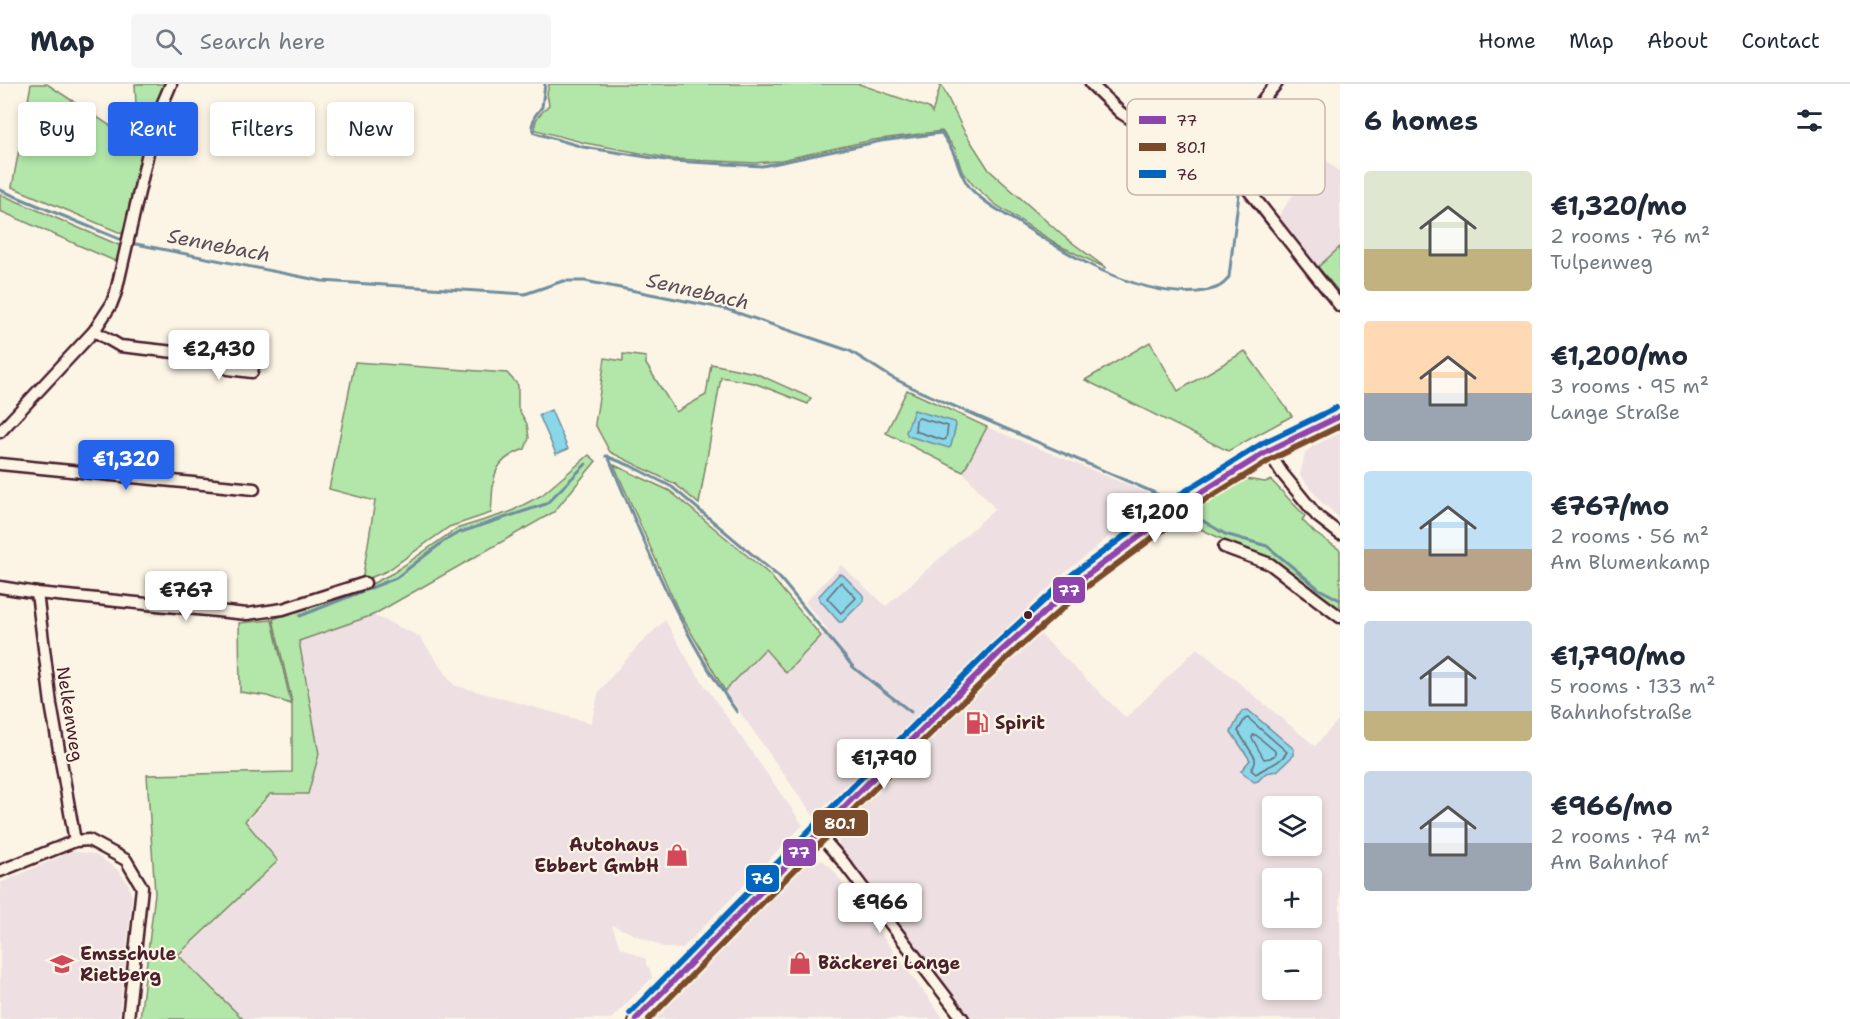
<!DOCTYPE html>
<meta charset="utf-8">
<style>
body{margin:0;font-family:"Shantell Sans",sans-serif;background:#f6f6f7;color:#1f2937;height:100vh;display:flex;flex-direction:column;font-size:22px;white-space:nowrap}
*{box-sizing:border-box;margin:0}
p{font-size:20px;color:#747a83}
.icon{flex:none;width:33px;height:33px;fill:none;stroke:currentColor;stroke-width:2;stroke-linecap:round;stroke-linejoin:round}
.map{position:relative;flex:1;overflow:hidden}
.sheet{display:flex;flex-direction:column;background:#fff;width:510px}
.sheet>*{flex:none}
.guide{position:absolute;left:18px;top:18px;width:570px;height:54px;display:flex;gap:12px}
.fabs{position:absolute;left:1262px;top:712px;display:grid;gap:12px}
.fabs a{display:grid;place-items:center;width:60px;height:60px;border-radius:6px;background:#fff;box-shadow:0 3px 9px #0003;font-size:30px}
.price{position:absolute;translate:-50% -51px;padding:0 14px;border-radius:6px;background:#fff;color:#222;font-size:20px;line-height:39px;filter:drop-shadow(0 2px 3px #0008)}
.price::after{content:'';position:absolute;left:50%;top:36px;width:18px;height:14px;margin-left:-9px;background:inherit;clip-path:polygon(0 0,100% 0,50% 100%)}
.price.current{background:#2563eb;color:#fff}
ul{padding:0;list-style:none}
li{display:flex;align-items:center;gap:18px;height:150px;padding:0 24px}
li span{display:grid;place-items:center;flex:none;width:168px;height:120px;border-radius:6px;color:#555}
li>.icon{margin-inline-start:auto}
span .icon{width:72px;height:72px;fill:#fffc;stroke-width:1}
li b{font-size:26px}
h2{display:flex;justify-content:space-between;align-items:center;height:72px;padding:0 24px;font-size:26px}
.tag{padding:0 21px;border-radius:6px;background:#fff;box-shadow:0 3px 9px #0003;font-size:21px;line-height:54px}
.tag.current{background:#2563eb;color:#fff}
header{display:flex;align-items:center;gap:36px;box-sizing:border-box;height:84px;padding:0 30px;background:#fff;border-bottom:2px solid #e0e1e3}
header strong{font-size:28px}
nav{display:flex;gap:33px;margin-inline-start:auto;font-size:21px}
.search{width:420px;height:54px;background:#f6f6f7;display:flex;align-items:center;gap:15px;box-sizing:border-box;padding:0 21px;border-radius:6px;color:#747a83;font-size:22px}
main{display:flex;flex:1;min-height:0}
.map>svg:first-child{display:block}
</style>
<header>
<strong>Map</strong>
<div class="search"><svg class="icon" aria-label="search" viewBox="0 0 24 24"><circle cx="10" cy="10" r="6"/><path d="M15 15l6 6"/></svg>Search here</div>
<nav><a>Home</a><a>Map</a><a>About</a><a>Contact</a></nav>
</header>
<main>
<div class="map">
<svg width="1340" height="935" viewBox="0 0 1340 935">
<rect width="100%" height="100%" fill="#fcf5e5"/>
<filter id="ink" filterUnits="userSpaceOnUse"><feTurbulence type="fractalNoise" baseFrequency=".0167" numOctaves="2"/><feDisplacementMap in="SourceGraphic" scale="12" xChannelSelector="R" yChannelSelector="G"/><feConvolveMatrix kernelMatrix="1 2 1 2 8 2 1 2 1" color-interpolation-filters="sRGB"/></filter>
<g filter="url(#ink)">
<!-- built -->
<g fill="#eee0e2" fill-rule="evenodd">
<polygon points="1320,71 1340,88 1340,163 1318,183 1276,136"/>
<polygon points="987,343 1145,408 1155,414 1058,495 814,733 725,607 765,565 786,588 828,546 805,518 841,481 886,522 995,425 963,388"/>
<polygon points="1340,349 1340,434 1321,418 1300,391 1305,369 1313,362"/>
<polygon points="373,531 419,552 454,601 591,639 599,607 636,564 665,536 692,583 803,741 682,865 666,864 612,841 620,863 646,875 646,881 650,885 652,894 611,935 243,935 179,872 280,777 247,738 270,712 308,710 319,670 299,557"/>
<path d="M1040 550 1126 634 1197 564 1315 662 1340 634V935H972L839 762 838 752 853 732 1005 579ZM1272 723H1311V762H1272ZM1272 795H1311V834H1272ZM1272 867H1311V906H1272Z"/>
<polygon points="73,767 94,770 107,778 118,786 128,799 132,813 119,935 0,935 0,799"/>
<polygon points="814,776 822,776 830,782 944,935 653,935 800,785"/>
</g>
<!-- green -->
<g fill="#b2e7a9" stroke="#7e836a" stroke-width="1.5">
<polygon points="31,0 47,0 144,64 123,150 12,103"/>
<polygon points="135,0 165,0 148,44 137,44"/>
<path d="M549 0H859L929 24 932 29 941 0 964 47 989 86 1062 151 1106 184 1060 162 996 121 973 101 961 85 955 65 942 47 873 56 777 77 756 79 673 75 585 59 536 46C532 35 542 29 549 21L547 10Z"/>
<polygon points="0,110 121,162 117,178 0,127"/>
<polygon points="1340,163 1340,209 1318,183"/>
<polygon points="1150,258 1178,307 1245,267 1292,332 1228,367 1085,296"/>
<polygon points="623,270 646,273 646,280 676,328 706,311 711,280 755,289 811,314 808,320 754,299 721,293 699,420 675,400 610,368 595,340 605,274 623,277"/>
<path d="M355 278 507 289 518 301V324L527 340 529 354 525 365C489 377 494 396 491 429L449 443 387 487 362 497 375 417 329 405Z"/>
<polygon points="907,306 987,343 963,388 886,349"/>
<polygon points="589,371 596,377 554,428 373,531 299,557 319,670 308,710 270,710 245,737 278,777 178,871 243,935 140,935 155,809 147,691 292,688 292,618 273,535 366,503 393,489 456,445 510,428 542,411"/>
<polygon points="614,381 670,407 769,490 821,552 786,589 765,565 725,607 678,526"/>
<polygon points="1245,395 1265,398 1271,396 1305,432 1302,436 1315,449 1340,466 1340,525 1273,475 1224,456 1181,436"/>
<polygon points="272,536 291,620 267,612 240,608 239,539"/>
</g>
<!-- water -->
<g fill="#8ad7e9" stroke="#708d9d" stroke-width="1.5">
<polygon points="551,326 568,365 556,370 539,331"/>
<polygon points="914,326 955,338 956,341 951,362 949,364 908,352 906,348"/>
<polygon points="839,490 843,491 863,511 864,516 842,538 839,538 819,515 819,512"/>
<polygon points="1248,626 1294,665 1294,671 1277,687 1266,689 1258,697 1254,698 1241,687 1250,676 1231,648 1242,627"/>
</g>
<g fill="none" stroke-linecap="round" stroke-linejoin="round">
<!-- shore -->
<g stroke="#646977" stroke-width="1.5">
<polygon points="919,334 948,342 946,355 943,356 915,347 916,336"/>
<polygon points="841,498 856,514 841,529 827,514"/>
<path d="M1248 634 1287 668C1280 680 1266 682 1256 690L1251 686 1255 679V674L1238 647 1245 635Z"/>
<polygon points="1253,651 1256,651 1275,667 1275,671 1270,674 1264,675 1252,654"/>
</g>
<!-- stream -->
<g stroke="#708d9d" stroke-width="3">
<path d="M545 0 542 23 535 32 532 42 535 49 583 63 672 77 762 82 773 80 881 57 941 49C945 54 948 59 951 64 959 79 959 91 971 105 983 118 1001 128 1016 137 1067 170 1135 213 1198 208 1210 206 1222 205 1229 193L1239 110"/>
<polyline points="1264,25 1284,0"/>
<polyline points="0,106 124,157"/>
<polyline points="131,159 322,197 525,210 563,197 585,197 726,225 850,267 891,293 919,307 1155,409 1177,421"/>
<polyline points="606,372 631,382 672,403 779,493 854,584 911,628"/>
<path d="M608 372C645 461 680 549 737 628"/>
<polyline points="1185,426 1225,450 1267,462 1319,505 1340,516"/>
<polyline points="300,532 396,494 444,457 458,449 546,420 586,380"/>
</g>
<!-- minor casing -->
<g stroke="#4a1f2b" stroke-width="15">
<g id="minor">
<polyline points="1091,0 1121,29 1212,86 1228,92 1240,89"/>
<path d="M1276 0C1248 32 1227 61 1246 103L1340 222"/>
<polyline points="94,247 120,262 219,273 228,285 252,288 256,268 231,265 219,273"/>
<polyline points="0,348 94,247 111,221 116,208 150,60 159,28 171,0"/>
<polyline points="1268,367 1282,389 1317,432 1340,450"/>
<polyline points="0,380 254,405"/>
<polyline points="1224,463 1270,480 1340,533"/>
<polyline points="0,503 37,509 247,530 283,525 365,499"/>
<polyline points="37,509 51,620 75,757"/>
<polyline points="818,749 844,779 963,935"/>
<polyline points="0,787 75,757 89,756 126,776 142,803 128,935"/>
</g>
</g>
<!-- major casing -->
<g stroke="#4a1f2b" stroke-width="18">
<polyline id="major" points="636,935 853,714 999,569 1079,497 1189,416 1268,367 1340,332"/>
</g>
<!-- minor -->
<use href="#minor" stroke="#fcf5e5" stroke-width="10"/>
<!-- major -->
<use href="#major" stroke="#fcf5e5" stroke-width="14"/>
<!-- bus-1 casing -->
<g stroke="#fcf5e5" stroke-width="10">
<polyline id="bus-1" points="636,935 853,714 999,569 1079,497 1189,416 1268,367 1340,332"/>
</g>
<!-- bus-2 casing -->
<g stroke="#fcf5e5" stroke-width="10">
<polyline id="bus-2" points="649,935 859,720 1005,576 1085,504 1194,423 1272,375 1340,342"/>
</g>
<!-- bus-3 casing -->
<g stroke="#fcf5e5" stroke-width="10">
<polyline id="bus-3" points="630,929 847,708 993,563 1073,490 1184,408 1263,359 1336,324"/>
</g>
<!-- bus-1 -->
<use href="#bus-1" stroke="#8e44ad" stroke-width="6"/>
<!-- bus-2 -->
<use href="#bus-2" stroke="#7a4b2a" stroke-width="6"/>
<!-- bus-3 -->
<use href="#bus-3" stroke="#0065bd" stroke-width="6"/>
</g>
</g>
<!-- icons -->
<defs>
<g id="fuel-bare" transform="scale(1.8)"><path d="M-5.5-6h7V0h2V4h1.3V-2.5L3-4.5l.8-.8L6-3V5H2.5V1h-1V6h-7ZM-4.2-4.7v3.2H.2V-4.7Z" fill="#d1495b" stroke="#fcf5e5" stroke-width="2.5" paint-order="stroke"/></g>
<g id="shop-bare" transform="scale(1.8)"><path d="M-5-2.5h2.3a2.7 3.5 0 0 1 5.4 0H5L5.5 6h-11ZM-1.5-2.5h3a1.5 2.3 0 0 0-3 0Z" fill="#d1495b" stroke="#fcf5e5" stroke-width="2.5" paint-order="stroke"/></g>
<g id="school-bare" transform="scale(1.8)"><path d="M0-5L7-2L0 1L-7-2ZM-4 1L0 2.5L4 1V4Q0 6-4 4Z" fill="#d1495b" stroke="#fcf5e5" stroke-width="2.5" paint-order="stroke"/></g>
</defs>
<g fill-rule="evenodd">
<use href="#fuel-bare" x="977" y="639"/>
<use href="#shop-bare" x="677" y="771"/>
<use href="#shop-bare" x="800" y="879"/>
<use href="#school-bare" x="62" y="880"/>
</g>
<!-- markers -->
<circle fill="#4a1f2b" stroke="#fcf5e5" stroke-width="2" cx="1028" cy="531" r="5"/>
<g text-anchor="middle" stroke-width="4.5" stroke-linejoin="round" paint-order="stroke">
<!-- street labels -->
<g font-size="18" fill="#4a1f2b" stroke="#fcf5e5">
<text transform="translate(70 630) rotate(81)" y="6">Nelkenweg</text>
</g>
<!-- poi labels -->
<g font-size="18" font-weight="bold" fill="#4a1f2b" stroke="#fcf5e5" text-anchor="start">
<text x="995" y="645">Spirit</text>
<text x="659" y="767" text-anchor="end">Autohaus<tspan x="659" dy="21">Ebbert GmbH</tspan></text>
<text x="80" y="876">Emsschule<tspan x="80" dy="21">Rietberg</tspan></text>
<text x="818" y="885">Bäckerei Lange</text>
</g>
<!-- water labels -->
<g font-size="20" font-style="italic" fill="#5a4d5a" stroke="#fcf5e5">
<text transform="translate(219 161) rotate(11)" y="7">Sennebach</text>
<text transform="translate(698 207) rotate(13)" y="7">Sennebach</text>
</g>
</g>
<!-- legend -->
<rect x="1127" y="15" width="198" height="96" rx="9" fill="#fcf5e5" stroke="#c7b5ad" stroke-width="1.5"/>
<rect x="1139" y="32" width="27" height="8" fill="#8e44ad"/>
<rect x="1139" y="59" width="27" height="8" fill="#7a4b2a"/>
<rect x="1139" y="86" width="27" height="8" fill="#0065bd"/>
<g font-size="16" fill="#4a1f2b">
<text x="1176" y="42">77</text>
<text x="1176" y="69">80.1</text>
<text x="1176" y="96">76</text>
</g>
<g stroke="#fcf5e5" stroke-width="2">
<rect x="1052" y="492" width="34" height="28" rx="6" fill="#8e44ad"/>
<rect x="812" y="725" width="57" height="28" rx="6" fill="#7a4b2a"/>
<rect x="782" y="754" width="35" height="29" rx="6" fill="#8e44ad"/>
<rect x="745" y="780" width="35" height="29" rx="6" fill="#0065bd"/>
</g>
<g font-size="16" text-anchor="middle" font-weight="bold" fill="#fff">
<text x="1069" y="512">77</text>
<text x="840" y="745">80.1</text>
<text x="799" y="774">77</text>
<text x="762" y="800">76</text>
</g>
</svg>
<div class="fabs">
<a><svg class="icon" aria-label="layers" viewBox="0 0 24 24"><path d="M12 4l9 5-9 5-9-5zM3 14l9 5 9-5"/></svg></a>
<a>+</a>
<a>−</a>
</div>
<b class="price" style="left:219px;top:297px">€2,430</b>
<b class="price current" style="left:126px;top:407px">€1,320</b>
<b class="price" style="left:1155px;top:460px">€1,200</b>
<b class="price" style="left:186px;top:538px">€767</b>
<b class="price" style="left:884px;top:706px">€1,790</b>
<b class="price" style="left:880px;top:850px">€966</b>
<div class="guide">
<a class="tag">Buy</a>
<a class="tag current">Rent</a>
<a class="tag">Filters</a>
<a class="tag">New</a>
</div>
</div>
<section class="sheet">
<h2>6 homes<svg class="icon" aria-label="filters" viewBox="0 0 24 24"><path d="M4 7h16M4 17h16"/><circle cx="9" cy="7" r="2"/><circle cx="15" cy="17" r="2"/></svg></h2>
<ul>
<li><span style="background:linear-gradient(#dfe7d0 65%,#c2b280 0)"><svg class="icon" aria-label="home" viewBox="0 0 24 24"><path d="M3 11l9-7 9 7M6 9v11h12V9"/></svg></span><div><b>€1,320/mo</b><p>2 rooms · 76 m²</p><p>Tulpenweg</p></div></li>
<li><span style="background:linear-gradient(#ffd9b3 60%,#9aa5b1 0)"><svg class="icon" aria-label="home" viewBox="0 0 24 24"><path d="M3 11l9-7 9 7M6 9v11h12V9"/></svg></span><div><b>€1,200/mo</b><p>3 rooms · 95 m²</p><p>Lange Straße</p></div></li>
<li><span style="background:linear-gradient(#bfe0f5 65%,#b9a48a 0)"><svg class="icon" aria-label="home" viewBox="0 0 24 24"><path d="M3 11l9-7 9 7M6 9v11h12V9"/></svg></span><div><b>€767/mo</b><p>2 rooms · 56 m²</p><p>Am Blumenkamp</p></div></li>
<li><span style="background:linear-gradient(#c9d6e8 75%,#c2b280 0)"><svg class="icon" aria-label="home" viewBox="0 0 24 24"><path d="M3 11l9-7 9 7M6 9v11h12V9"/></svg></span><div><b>€1,790/mo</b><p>5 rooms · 133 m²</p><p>Bahnhofstraße</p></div></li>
<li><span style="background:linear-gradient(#c9d6e8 60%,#9aa5b1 0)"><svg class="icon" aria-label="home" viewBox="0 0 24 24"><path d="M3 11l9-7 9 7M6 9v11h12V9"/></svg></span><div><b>€966/mo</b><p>2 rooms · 74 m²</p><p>Am Bahnhof</p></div></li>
</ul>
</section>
</main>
